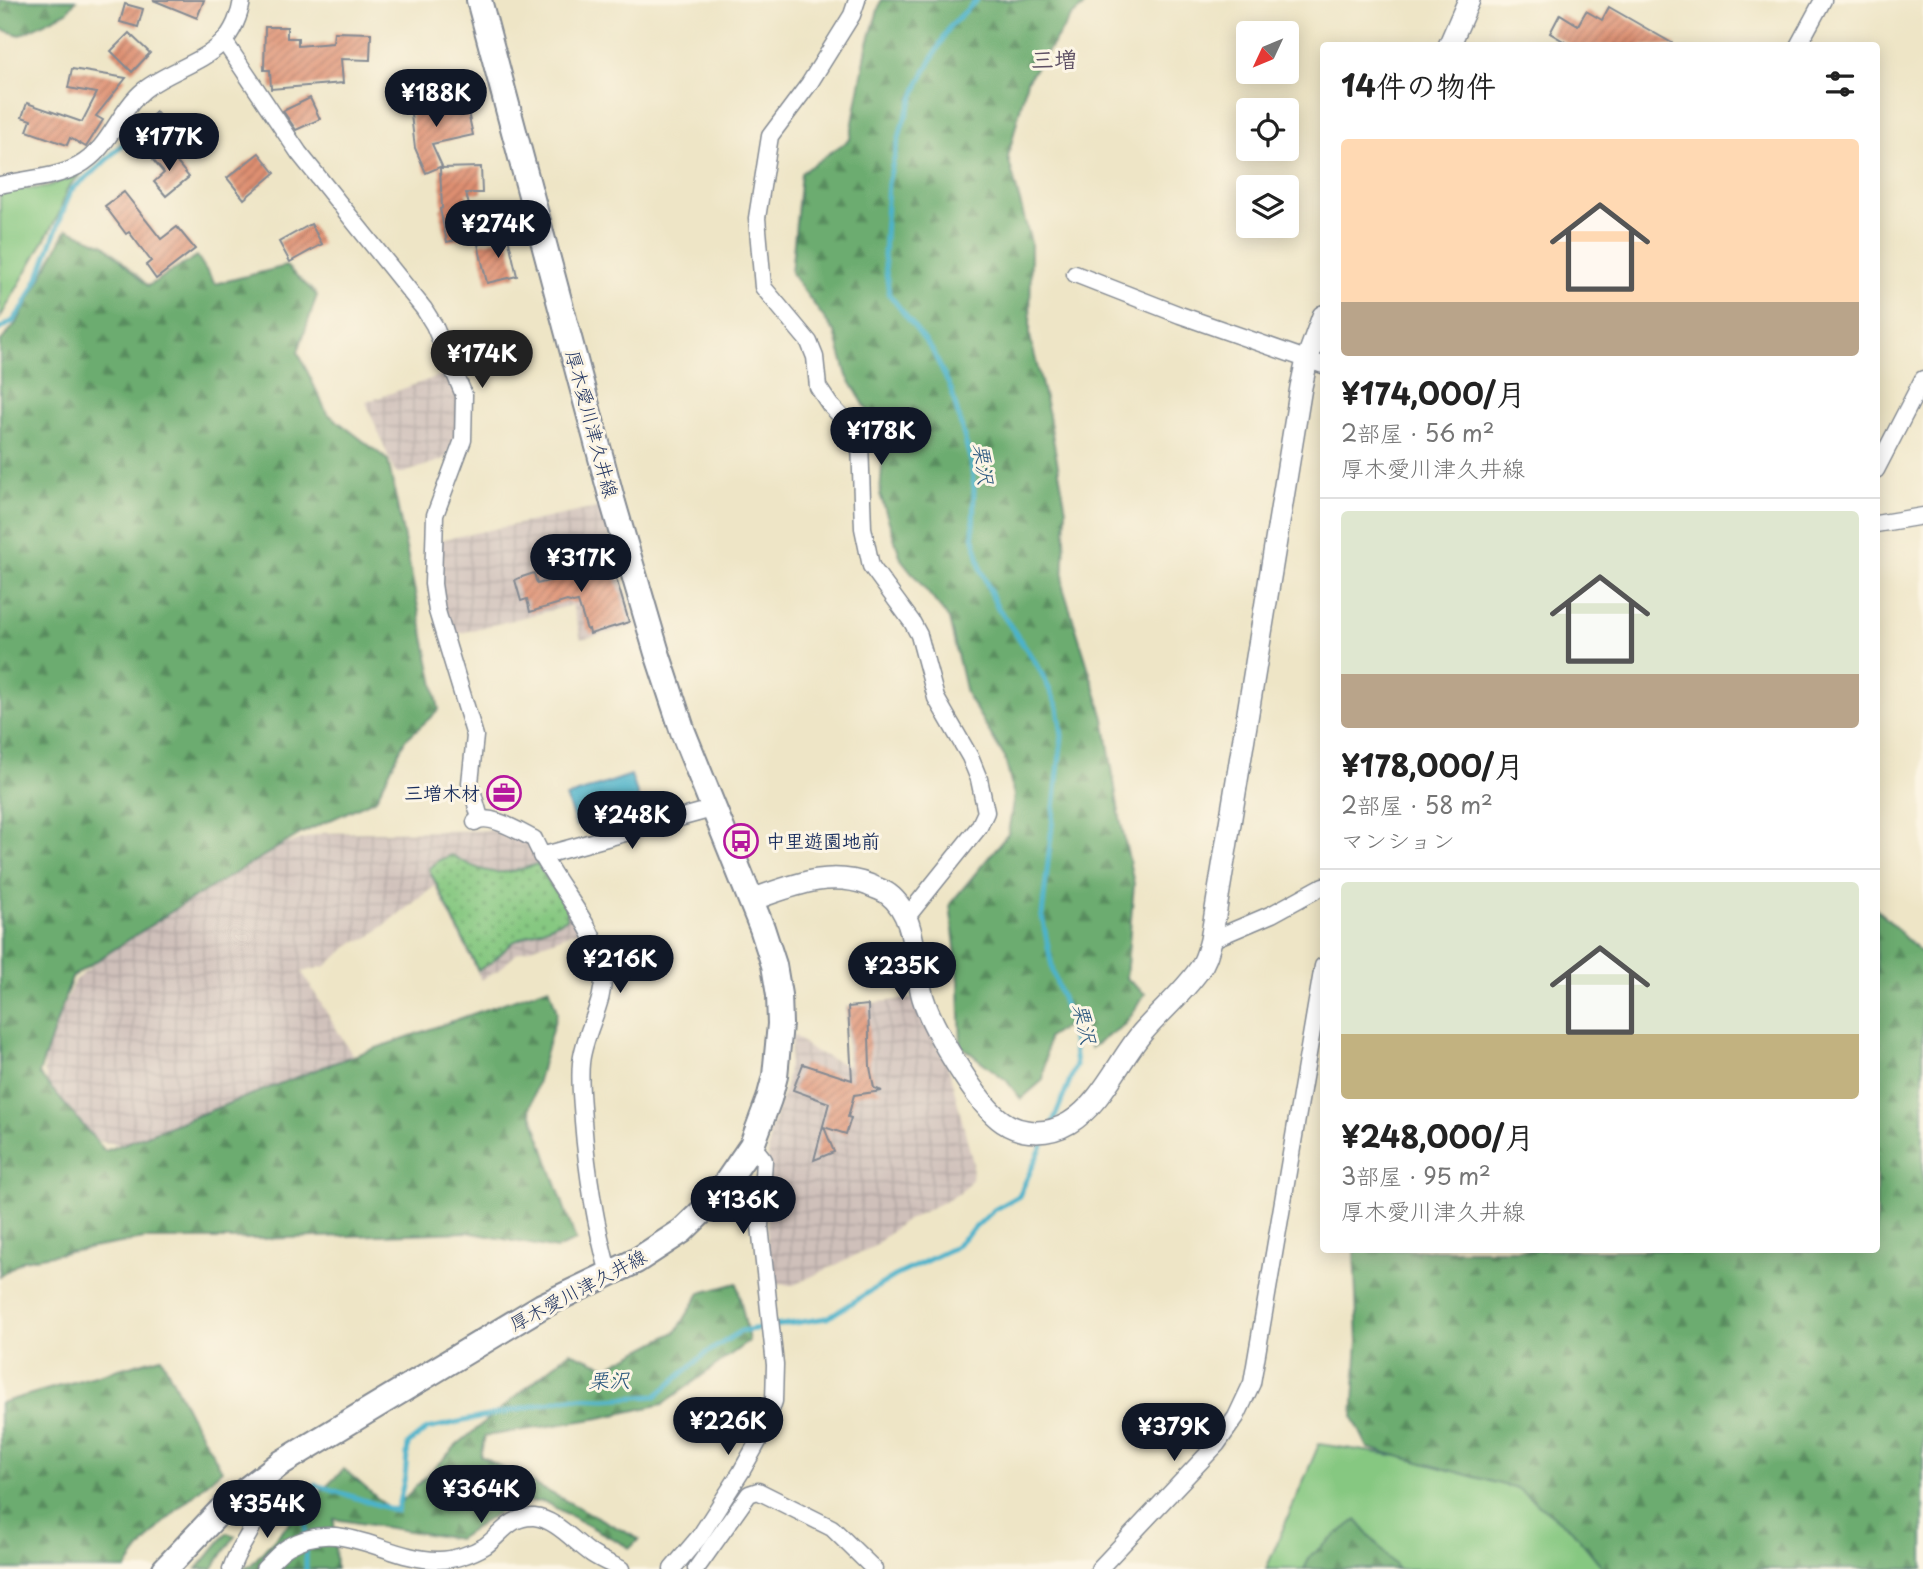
<!DOCTYPE html>
<html lang="ja">
<meta charset="utf-8">
<style>
body{margin:0;font-family:"Playpen Sans","Klee One",sans-serif;background:#f6f6f6;color:#222;height:100vh;display:flex;flex-direction:column;font-size:26px;white-space:nowrap}
*{box-sizing:border-box;margin:0}
p{font-size:23px;color:#767676}
.icon{flex:none;width:38px;height:38px;fill:none;stroke:currentColor;stroke-width:2;stroke-linecap:round;stroke-linejoin:round}
.map{position:relative;flex:1;overflow:hidden}
.side{position:absolute;left:1320px;top:42px;width:560px;height:1211px;display:flex;flex-direction:column;background:#fff;border-radius:7px;box-shadow:0 4px 18px #0003}
.side>*{flex:none}
.needle{width:46px;rotate:226deg}
.controls{position:absolute;left:1236px;top:21px;display:grid;gap:14px}
.controls a{display:grid;place-items:center;width:63px;height:63px;border-radius:7px;background:#fff;box-shadow:0 4px 18px #0003;font-size:35px}
.price{position:absolute;translate:-50% -60px;padding:0 16px;border-radius:24px;background:#111827;color:#fff;font-size:23px;line-height:46px;filter:drop-shadow(0 2px 4px #0008)}
.price::after{content:'';position:absolute;left:50%;top:42px;width:21px;height:16px;margin-left:-10px;background:inherit;clip-path:polygon(0 0,100% 0,50% 100%)}
.price.active{background:#222;color:#fff}
ul{padding:0;list-style:none}
li{display:grid;align-content:center;gap:14px;height:371px;padding:0 21px}
li+li{border-top:2px solid #e0e0e0}
li span{display:grid;place-items:center;height:217px;border-radius:7px;color:#555}
li>.icon{margin-inline-start:auto}
span .icon{width:126px;height:126px;fill:#fffc;stroke-width:1}
li b{font-size:30px}
h2{display:flex;justify-content:space-between;align-items:center;height:84px;padding:0 21px;font-size:30px}
.map>svg:first-child{display:block}
</style>
<div class="map">
<svg width="1923" height="1569" viewBox="0 0 1923 1569">
<defs>
<pattern id="industrial-grid" width="8" height="8" patternUnits="userSpaceOnUse" patternTransform="scale(1.75)"><rect width="8" height="8" fill="#cfc0ba"/><path d="M0 4h8M4 0v8" fill="none" stroke="#b1a5a2"/></pattern>
<pattern id="forest-firs" width="22" height="20" patternUnits="userSpaceOnUse" patternTransform="scale(1.75)"><rect width="22" height="20" fill="#6cac6f"/><path d="M5 1l3.5 6h-7zM16 11l3.5 6h-7z" fill="#588c5e"/></pattern>
<pattern id="park-dots" width="8" height="8" patternUnits="userSpaceOnUse" patternTransform="scale(1.75)"><rect width="8" height="8" fill="#86c881"/><path d="M2 2h.1M6 6h.1" fill="none" stroke="#6da36d" stroke-width="1.8" stroke-linecap="round"/></pattern>
<pattern id="building-hatch" width="6" height="6" patternUnits="userSpaceOnUse" patternTransform="scale(1.75)"><rect width="6" height="6" fill="#de8f71"/><path d="M-1 1l2-2M0 6l6-6M5 7l2-2" fill="none" stroke="#b37560"/></pattern>
</defs>
<rect width="100%" height="100%" fill="#fcf5e5"/>
<filter id="ink" filterUnits="userSpaceOnUse"><feTurbulence type="fractalNoise" baseFrequency=".0143" numOctaves="2"/><feDisplacementMap in="SourceGraphic" scale="14" xChannelSelector="R" yChannelSelector="G"/><feConvolveMatrix kernelMatrix="1 2 1 2 8 2 1 2 1" color-interpolation-filters="sRGB"/></filter>
<filter id="wash" filterUnits="userSpaceOnUse"><feTurbulence type="fractalNoise" baseFrequency=".00686" numOctaves="4" result="noise"/><feDisplacementMap in="SourceGraphic" scale="28" xChannelSelector="R" yChannelSelector="G"/><feGaussianBlur stdDeviation="1.57" result="paint"/><feColorMatrix in="noise" values="0 0 0 0 0 0 0 0 0 0 0 0 0 0 0 0 0 1.4 0 .05"/><feComposite in="paint" operator="in"/></filter>
<g filter="url(#wash)">
<rect width="100%" height="100%" fill="#eee5c6"/>
<!-- industrial -->
<g fill="url(#industrial-grid)">
<polygon points="450,372 459,397 457,433 445,459 404,473 395,473 366,402"/>
<polygon points="601,507 635,626 581,639 572,605 449,636 441,605 440,540"/>
<polygon points="498,830 527,840 581,930 517,953 500,969 481,980 435,886 368,938 354,942 326,966 302,972 356,1061 132,1146 102,1142 79,1130 52,1099 44,1071 45,1050 74,981 152,915 216,865 323,833"/>
<polygon points="913,998 948,1065 973,1163 972,1179 960,1193 900,1224 873,1247 794,1285 772,1284 767,1245 768,1154 770,1132 785,1088 793,1034 811,1050 848,1066 846,1006"/>
</g>
<!-- green -->
<g fill="#86c881" stroke="#507c70" stroke-width="2">
<polygon points="80,174 67,189 59,214 0,318 0,190 43,188"/>
<polygon points="1319,1444 1923,1536 1923,1569 1266,1569"/>
</g>
<!-- forest -->
<g fill="url(#forest-firs)" stroke="#446e66" stroke-width="2">
<polygon points="0,0 76,0 67,12 20,35 0,29"/>
<polygon points="881,0 1091,0 1072,16 1027,81 1008,157 1031,243 1030,336 1048,411 1066,510 1063,587 1104,718 1119,813 1134,884 1126,978 1145,994 1125,1024 1091,1048 1082,1016 1048,1038 1043,1080 1021,1099 1006,1080 961,1046 959,981 950,904 1008,834 1014,796 1005,758 966,693 949,619 901,559 880,494 884,438 847,376 835,333 791,273 801,173 850,139 867,47"/>
<polygon points="67,229 105,245 148,286 197,256 215,284 286,266 317,295 298,352 327,413 388,460 439,710 405,740 376,799 302,833 180,906 72,977 39,1074 105,1151 331,1064 549,987 557,1012 530,1109 576,1241 556,1249 467,1232 258,1239 144,1239 23,1260 0,1276 0,342 18,321"/>
<polygon points="1876,908 1923,955 1923,1569 1604,1569 1572,1530 1518,1489 1368,1448 1353,1417 1358,1341 1354,1250 1876,1250"/>
<polygon points="737,1283 749,1341 663,1404 600,1418 485,1436 480,1456 639,1539 630,1548 543,1501 511,1504 458,1539 334,1519 336,1569 238,1569 251,1565 289,1523 344,1469 392,1511 457,1445 570,1352 608,1367 677,1331 700,1293"/>
<path d="M161 1357 190 1415 222 1470C187 1500 151 1530 126 1569H0V1403Z"/>
<polygon points="1356,1520 1398,1569 1304,1569 1311,1555"/>
<polygon points="227,1533 235,1536 212,1569 197,1569"/>
</g>
<!-- park -->
<path fill="url(#park-dots)" stroke="#507c70" stroke-width="2" d="M452 855C484 875 501 877 537 864L568 911 566 919 513 942 492 962 478 970 429 869 439 860Z"/>
<!-- water -->
<polygon fill="#4bb2ca" stroke="#337094" stroke-width="2" points="631,775 641,805 576,826 566,797"/>
<g fill="none" stroke-linecap="round" stroke-linejoin="round">
<!-- stream -->
<g stroke="#4bb2ca" stroke-width="5">
<polyline points="977,0 950,26 920,81 902,126 888,183 884,256 889,294 932,350 951,389 971,462 974,489 973,534 981,570 996,605 1038,666 1058,707 1062,736 1042,916 1053,972 1071,1024 1076,1065 1053,1122"/>
<polyline points="0,329 13,321 24,306 40,274 71,190 98,168 127,140"/>
<polyline points="306,1569 306,1518 316,1485 397,1511 405,1477 408,1444 427,1429 570,1398 605,1399 656,1396 705,1354 741,1331 827,1318 895,1276 953,1248 994,1210 1019,1196 1046,1137"/>
</g>
</g>
<g id="blocks">
<!-- building -->
<g fill="url(#building-hatch)">
<polygon points="153,0 204,0 197,18"/>
<polygon points="125,4 143,9 138,27 120,22"/>
<polygon points="1609,7 1677,46 1572,46 1550,33 1560,14 1578,25 1586,11 1602,20"/>
<polygon points="265,27 287,27 287,38 298,38 298,46 333,43 334,32 371,33 370,60 341,59 343,83 271,89 270,70 264,70"/>
<polygon points="129,33 150,53 132,72 111,51"/>
<polygon points="72,69 126,78 96,116 103,120 86,147 70,138 67,145 27,131 31,120 22,117 27,103 82,122 97,93 68,88"/>
<polygon points="429,95 432,115 467,108 473,135 432,144 442,166 426,173 415,148 409,98"/>
<polygon points="310,98 320,119 296,130 283,111"/>
<polygon points="156,112 173,133 153,150 141,136 150,128 145,122"/>
<polygon points="166,149 189,177 166,196 154,182 164,173 153,160"/>
<polygon points="259,153 275,173 244,199 227,178"/>
<polygon points="481,167 482,193 466,193 476,235 447,242 440,209 442,208 440,168"/>
<polygon points="124,192 161,239 177,227 195,249 156,279 146,265 151,261 129,232 126,234 105,206"/>
<polygon points="311,224 322,244 290,262 279,242"/>
<polygon points="508,237 517,276 487,283 478,244"/>
<polygon points="608,551 629,622 590,634 589,629 587,630 578,602 573,603 567,601 530,612 527,599 521,601 515,580 519,578 534,573 537,584 564,577 563,573 595,563 593,555"/>
<polygon points="868,1005 870,1067 874,1088 882,1091 854,1095 848,1117 851,1118 846,1134 824,1127 834,1152 814,1160 829,1103 793,1090 803,1064 852,1080 848,1007"/>
</g>
</g>
</g>
<g filter="url(#ink)">
<use href="#blocks" fill-opacity="0" stroke="#848a92" stroke-width="2"/>
<g fill="none" stroke-linecap="round" stroke-linejoin="round">
<!-- street casing -->
<g stroke="#848a92" stroke-width="19">
<g id="street">
<polyline points="857,0 852,15 809,84 770,136 757,218 763,287 809,342 815,357 818,387 830,405 852,428 860,442 863,528 871,566 912,622 919,635 936,698 970,757 979,779 986,812 979,827 906,918"/>
<polyline points="224,41 299,153 424,309 434,325 464,395 463,440 435,515 433,584 437,611 475,736 470,783 480,818"/>
<polyline points="1798,46 1823,0"/>
<path d="M0 185C24 179 56 178 78 166 110 149 118 111 144 90 168 71 200 64 222 43 233 32 240 15 242 0"/>
<polyline points="1075,274 1180,315 1323,365"/>
<polyline points="1876,470 1923,379"/>
<polyline points="1876,524 1923,516"/>
<path d="M475 822C488 812 520 832 534 839 551 881 598 927 603 970 606 1003 584 1031 581 1063 579 1082 582 1102 583 1121 587 1174 595 1223 609 1274"/>
<polyline points="541,856 712,809"/>
<polyline points="1211,940 1272,914 1323,886"/>
<path d="M231 1569C244 1531 266 1529 251 1484"/>
<path d="M264 1569C272 1562 279 1552 288 1547 340 1515 387 1561 439 1560 453 1560 472 1554 485 1546 502 1534 510 1516 534 1517 556 1519 574 1542 592 1554 601 1560 611 1564 621 1569"/>
<polyline points="672,1569 700,1536 741,1472 764,1431 774,1401 775,1365 760,1226 764,1160 752,1145"/>
<polyline points="696,1569 749,1494 758,1491 832,1528 874,1569"/>
<polyline points="1099,1569 1217,1444 1236,1417 1252,1383 1323,966"/>
</g>
</g>
<!-- secondary casing -->
<g stroke="#848a92" stroke-width="24">
<g id="secondary">
<polyline points="1449,46 1469,0"/>
<path d="M751 900C790 887 828 869 869 885 875 888 883 890 888 894 918 916 913 965 923 998 932 1027 977 1105 1003 1122 1022 1135 1049 1135 1069 1123 1102 1103 1118 1062 1142 1033 1161 1011 1183 993 1199 970 1206 961 1208 951 1211 940L1301 387 1307 360 1323 316"/>
</g>
</g>
<!-- primary casing -->
<g stroke="#848a92" stroke-width="28">
<polyline id="primary" points="165,1569 226,1505 281,1463 542,1306 636,1261 682,1231 715,1199 752,1145 769,1099 775,1076 780,1024 779,995 774,965 762,928 683,732 657,653 613,503 479,0"/>
</g>
<!-- street -->
<use href="#street" stroke="#fff" stroke-width="16"/>
<!-- secondary -->
<use href="#secondary" stroke="#fff" stroke-width="21"/>
<!-- primary -->
<use href="#primary" stroke="#fff" stroke-width="24"/>
</g>
</g>
<!-- icons -->
<defs>
<g id="office-ring" transform="scale(1.75)"><circle r="9.5" fill="#fcf5e5" stroke="#b5179e" stroke-width="1.5"/><path d="M-6-3h4V-5.5h4V-3h4V5H-6ZM-1-4.5V-3h2v-1.5ZM-6 0V1H6V0Z" fill="#b5179e"/></g>
<g id="bus-ring" transform="scale(1.75)"><circle r="9.5" fill="#fcf5e5" stroke="#b5179e" stroke-width="1.5"/><path d="M-5-6H5V4H4V6H2V4H-2V6H-4V4H-5ZM-3.5-4V0h7V-4ZM-3.5 1.2v1.5H-2V1.2ZM2 1.2v1.5H3.5V1.2Z" fill="#b5179e"/></g>
</defs>
<g fill-rule="evenodd">
<use href="#office-ring" x="504" y="793"/>
<use href="#bus-ring" x="741" y="841"/>
</g>
<g text-anchor="middle" stroke-width="6" stroke-linejoin="round" paint-order="stroke">
<!-- street labels -->
<g font-size="19" fill="#1b2f5e" stroke="#fcf5e5">
<text transform="translate(592 424) rotate(75)" y="7">厚木愛川津久井線</text>
<text transform="translate(578 1290) rotate(-28)" y="7">厚木愛川津久井線</text>
</g>
<!-- poi labels -->
<g font-size="19" font-weight="bold" fill="#1b2f5e" stroke="#fcf5e5" text-anchor="end">
<text x="480" y="800">三増木材</text>
<text x="766" y="848" text-anchor="start">中里遊園地前</text>
</g>
<!-- water labels -->
<g font-size="21" font-style="italic" fill="#29567e" stroke="#fcf5e5">
<text transform="translate(983 464) rotate(82)" y="7">栗沢</text>
<text transform="translate(1084 1024) rotate(77)" y="7">栗沢</text>
<text transform="translate(609 1381) rotate(-1)" y="7">栗沢</text>
</g>
<!-- quarter labels -->
<g font-size="23" font-weight="bold" fill="#5f5165" stroke="#fcf5e5">
<text x="1054" y="68">三増</text>
</g>
</g>
</svg>
<div class="controls">
<a><svg class="needle" viewBox="-14 -14 28 28"><path d="M0-13l5 13h-10z" fill="#e53935"/><path d="M0 13l5-13h-10z" fill="#767676"/></svg></a>
<a><svg class="icon" aria-label="locate" viewBox="0 0 24 24"><circle cx="12" cy="12" r="6"/><path d="M12 2v4M12 18v4M2 12h4M18 12h4"/></svg></a>
<a><svg class="icon" aria-label="layers" viewBox="0 0 24 24"><path d="M12 4l9 5-9 5-9-5zM3 14l9 5 9-5"/></svg></a>
</div>
<b class="price" style="left:436px;top:129px">¥188K</b>
<b class="price" style="left:169px;top:173px">¥177K</b>
<b class="price" style="left:498px;top:260px">¥274K</b>
<b class="price active" style="left:482px;top:390px">¥174K</b>
<b class="price" style="left:881px;top:467px">¥178K</b>
<b class="price" style="left:581px;top:594px">¥317K</b>
<b class="price" style="left:632px;top:851px">¥248K</b>
<b class="price" style="left:620px;top:995px">¥216K</b>
<b class="price" style="left:902px;top:1002px">¥235K</b>
<b class="price" style="left:743px;top:1236px">¥136K</b>
<b class="price" style="left:728px;top:1457px">¥226K</b>
<b class="price" style="left:1174px;top:1463px">¥379K</b>
<b class="price" style="left:481px;top:1525px">¥364K</b>
<b class="price" style="left:267px;top:1540px">¥354K</b>
<section class="side">
<h2>14件の物件<svg class="icon" aria-label="filters" viewBox="0 0 24 24"><path d="M4 7h16M4 17h16"/><circle cx="9" cy="7" r="2"/><circle cx="15" cy="17" r="2"/></svg></h2>
<ul>
<li><span style="background:linear-gradient(#ffd9b3 75%,#b9a48a 0)"><svg class="icon" aria-label="home" viewBox="0 0 24 24"><path d="M3 11l9-7 9 7M6 9v11h12V9"/></svg></span><div><b>¥174,000/月</b><p>2部屋 · 56 m²</p><p>厚木愛川津久井線</p></div></li>
<li><span style="background:linear-gradient(#dfe7d0 75%,#b9a48a 0)"><svg class="icon" aria-label="home" viewBox="0 0 24 24"><path d="M3 11l9-7 9 7M6 9v11h12V9"/></svg></span><div><b>¥178,000/月</b><p>2部屋 · 58 m²</p><p>マンション</p></div></li>
<li><span style="background:linear-gradient(#dfe7d0 70%,#c2b280 0)"><svg class="icon" aria-label="home" viewBox="0 0 24 24"><path d="M3 11l9-7 9 7M6 9v11h12V9"/></svg></span><div><b>¥248,000/月</b><p>3部屋 · 95 m²</p><p>厚木愛川津久井線</p></div></li>
</ul>
</section>
</div>
